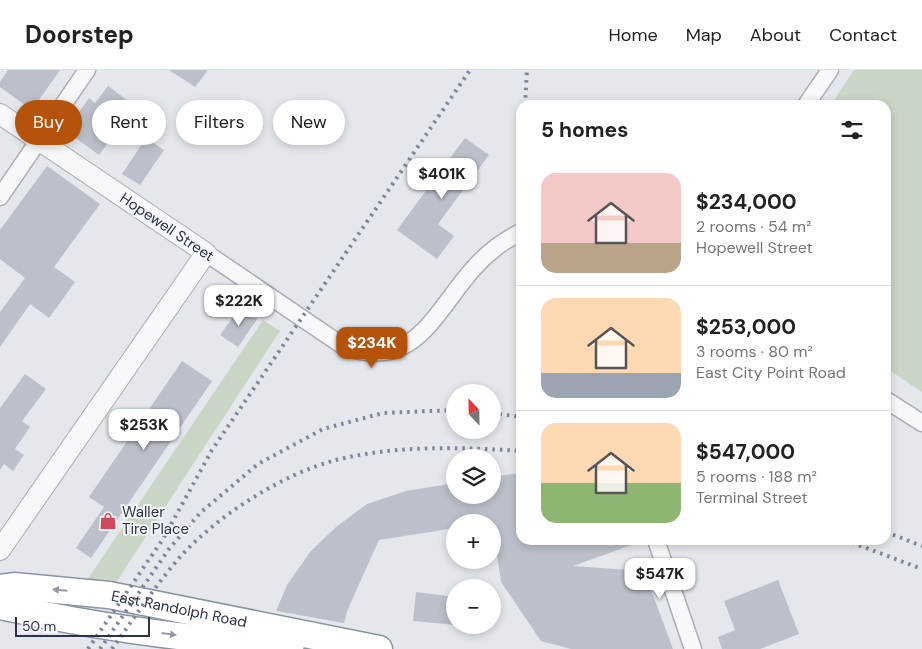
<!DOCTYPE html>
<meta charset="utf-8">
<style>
body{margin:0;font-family:"DM Sans",sans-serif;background:#f2f2f2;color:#222;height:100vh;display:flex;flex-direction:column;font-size:19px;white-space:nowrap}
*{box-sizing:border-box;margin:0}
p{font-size:16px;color:#767676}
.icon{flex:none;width:28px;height:28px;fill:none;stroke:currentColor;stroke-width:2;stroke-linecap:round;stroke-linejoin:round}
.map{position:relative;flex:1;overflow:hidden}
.sheet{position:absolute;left:516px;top:30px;width:375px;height:445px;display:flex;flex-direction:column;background:#fff;border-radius:15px;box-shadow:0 2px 8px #0003}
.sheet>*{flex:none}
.top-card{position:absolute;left:15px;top:30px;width:426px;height:45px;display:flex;gap:10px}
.needle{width:32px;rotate:338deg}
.controls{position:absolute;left:446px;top:314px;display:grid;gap:10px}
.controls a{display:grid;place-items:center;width:55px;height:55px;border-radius:50%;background:#fff;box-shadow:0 2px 8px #0003;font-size:25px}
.scale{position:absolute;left:15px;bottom:12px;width:135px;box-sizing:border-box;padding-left:5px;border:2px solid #2b3445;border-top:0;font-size:14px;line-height:18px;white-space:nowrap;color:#2b3445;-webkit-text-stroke:4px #f4f6f9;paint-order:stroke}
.price{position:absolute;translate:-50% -42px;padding:0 11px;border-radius:10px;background:#fff;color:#222;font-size:16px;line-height:32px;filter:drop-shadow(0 1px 2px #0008)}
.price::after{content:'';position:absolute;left:50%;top:30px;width:15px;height:11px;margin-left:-8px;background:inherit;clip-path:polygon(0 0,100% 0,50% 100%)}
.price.active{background:#b45309;color:#fff}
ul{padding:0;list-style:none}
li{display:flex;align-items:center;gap:15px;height:125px;padding:0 25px}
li+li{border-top:1px solid #e0e0e0}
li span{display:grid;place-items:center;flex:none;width:140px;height:100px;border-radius:15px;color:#555}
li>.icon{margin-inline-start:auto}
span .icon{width:60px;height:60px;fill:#fffc;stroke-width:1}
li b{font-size:21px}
h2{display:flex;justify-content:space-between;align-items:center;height:60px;padding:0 25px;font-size:21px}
.chip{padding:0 18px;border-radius:22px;background:#fff;box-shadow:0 2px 8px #0003;font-size:18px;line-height:45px}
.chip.active{background:#b45309;color:#fff}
header{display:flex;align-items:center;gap:30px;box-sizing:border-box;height:70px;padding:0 25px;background:#fff;border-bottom:1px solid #e0e0e0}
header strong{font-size:24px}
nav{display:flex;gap:28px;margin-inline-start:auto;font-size:18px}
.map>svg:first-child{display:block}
</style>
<header>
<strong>Doorstep</strong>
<nav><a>Home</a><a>Map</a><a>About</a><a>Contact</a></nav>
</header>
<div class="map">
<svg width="922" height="579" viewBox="0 0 922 579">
<rect width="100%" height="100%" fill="#e4e7ec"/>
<!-- green -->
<g fill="#c9d6c5">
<polygon points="854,0 922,0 922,322 886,298 886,35 831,35"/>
<polygon points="263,250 280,261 115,514 87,510"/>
</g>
<!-- building -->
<g fill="#bbc0ca">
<polygon points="8,0 60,0 32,40 0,17 0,12"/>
<polygon points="169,0 208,0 195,17"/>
<polygon points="108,16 135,36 99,85 66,61 89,28 95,33"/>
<polygon points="146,68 164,80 140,115 122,104"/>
<polygon points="465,68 489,85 438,154 454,166 437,189 397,160"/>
<polygon points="47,96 100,134 54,197 75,212 49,248 30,234 0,277 0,242 25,208 0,189 0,160"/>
<polygon points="240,237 257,249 238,277 220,265"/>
<polygon points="182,291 212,311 91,488 76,478 104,437 89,427"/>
<polygon points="25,304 46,319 22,351 30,357 15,379 24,385 13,401 4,394 0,400 0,338"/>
<polygon points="521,403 521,470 640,470 640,472 573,496 644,501 673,579 571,579 541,571 501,512 492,452 455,452 455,458 379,470 347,541 344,553 276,541 287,515 310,482 336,457 367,434 406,421 455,413 455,425 492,425 492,407"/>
<polygon points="778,510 799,564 760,579 722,579 718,567 735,560 724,531"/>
<polygon points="416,522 455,527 455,555 413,551"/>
</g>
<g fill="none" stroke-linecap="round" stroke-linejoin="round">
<!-- minor casing -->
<g stroke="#a9aeb7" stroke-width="19">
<g id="minor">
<polyline points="806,35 830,0"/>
<polyline points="0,127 87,0"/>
<path d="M206 183 343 276C414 303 434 243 473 199 486 184 503 171 521 162"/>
<polyline points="886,330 922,353"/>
<polyline points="656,470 693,579"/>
</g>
</g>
<!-- tertiary casing -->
<g stroke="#a9aeb7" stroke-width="22">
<polyline id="tertiary" points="0,44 206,183 0,480"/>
</g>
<!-- trunk casing -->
<g stroke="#8b94a3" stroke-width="29">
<g id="trunk">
<path id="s1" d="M0 518 14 516 109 525 379 579"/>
<path d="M0 536C93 556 195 572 291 574"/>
</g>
</g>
<!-- minor -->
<use href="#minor" stroke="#f7f8fa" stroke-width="16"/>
<!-- tertiary -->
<use href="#tertiary" stroke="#f7f8fa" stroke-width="20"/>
<!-- trunk -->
<use href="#trunk" stroke="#fff" stroke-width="26"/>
<!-- rail -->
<g stroke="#7d8696" stroke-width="4" stroke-dasharray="2.5 5" stroke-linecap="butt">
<polyline points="525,35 527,0"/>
<polyline points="492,343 521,347"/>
<polyline points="886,462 922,476"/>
<polyline points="845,470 922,499"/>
<polyline points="88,579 163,469 212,380 470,0"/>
<polyline points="100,579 169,479 200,443 258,394 323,359 383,343 455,340"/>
<path d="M112 579C134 548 155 516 180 487 217 446 282 404 336 390 396 375 460 377 521 381"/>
</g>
</g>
<!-- one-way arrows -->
<defs><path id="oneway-solid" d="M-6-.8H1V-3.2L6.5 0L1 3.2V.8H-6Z" transform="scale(1.25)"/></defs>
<g fill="#959aa2">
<use href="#oneway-solid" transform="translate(60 520) rotate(-175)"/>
<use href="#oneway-solid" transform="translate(169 564) rotate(8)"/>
</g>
<!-- icons -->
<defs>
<g id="shop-bare" transform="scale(1.35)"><path d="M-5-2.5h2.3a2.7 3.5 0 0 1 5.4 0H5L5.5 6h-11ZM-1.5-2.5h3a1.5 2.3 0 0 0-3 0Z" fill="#d1495b" stroke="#f4f6f9" stroke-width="2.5" paint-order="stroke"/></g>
</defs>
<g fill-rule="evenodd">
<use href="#shop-bare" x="108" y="451"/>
</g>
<g text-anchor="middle" stroke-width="4" stroke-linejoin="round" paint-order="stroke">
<!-- street labels -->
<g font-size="15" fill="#2b3445" stroke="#f4f6f9">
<text transform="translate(167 157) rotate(34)" y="5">Hopewell Street</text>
<text dy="5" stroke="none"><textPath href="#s1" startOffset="181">East Randolph Road</textPath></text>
</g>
<!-- poi labels -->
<g font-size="15" fill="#2b3445" stroke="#f4f6f9" text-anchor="start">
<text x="122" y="447">Waller<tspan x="122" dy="17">Tire Place</tspan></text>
</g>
</g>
</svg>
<div class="controls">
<a><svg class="needle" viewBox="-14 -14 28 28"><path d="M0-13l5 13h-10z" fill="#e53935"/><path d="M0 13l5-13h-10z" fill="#767676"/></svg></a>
<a><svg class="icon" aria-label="layers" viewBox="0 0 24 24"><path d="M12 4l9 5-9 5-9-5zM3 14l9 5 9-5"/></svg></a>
<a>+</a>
<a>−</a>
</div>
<div class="scale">50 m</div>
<b class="price" style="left:442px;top:130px">$401K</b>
<b class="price" style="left:239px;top:257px">$222K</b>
<b class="price active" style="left:372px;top:299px">$234K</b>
<b class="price" style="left:144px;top:381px">$253K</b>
<b class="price" style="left:660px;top:530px">$547K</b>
<div class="top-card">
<a class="chip active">Buy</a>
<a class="chip">Rent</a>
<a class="chip">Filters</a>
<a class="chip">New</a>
</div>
<section class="sheet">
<h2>5 homes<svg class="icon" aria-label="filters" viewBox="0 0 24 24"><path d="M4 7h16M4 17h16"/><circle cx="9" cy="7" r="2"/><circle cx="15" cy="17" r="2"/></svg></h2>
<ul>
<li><span style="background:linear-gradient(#f6c9c9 70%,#b9a48a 0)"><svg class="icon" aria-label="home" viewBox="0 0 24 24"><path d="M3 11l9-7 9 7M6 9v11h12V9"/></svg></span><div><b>$234,000</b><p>2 rooms · 54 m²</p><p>Hopewell Street</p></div></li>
<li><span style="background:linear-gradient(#ffd9b3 75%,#9aa5b1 0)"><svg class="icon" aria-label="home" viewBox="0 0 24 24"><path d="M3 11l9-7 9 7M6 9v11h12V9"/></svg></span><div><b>$253,000</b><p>3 rooms · 80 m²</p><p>East City Point Road</p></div></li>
<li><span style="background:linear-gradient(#ffd9b3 60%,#8fb573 0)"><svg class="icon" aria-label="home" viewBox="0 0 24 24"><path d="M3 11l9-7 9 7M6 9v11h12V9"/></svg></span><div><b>$547,000</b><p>5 rooms · 188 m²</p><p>Terminal Street</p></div></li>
</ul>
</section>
</div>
